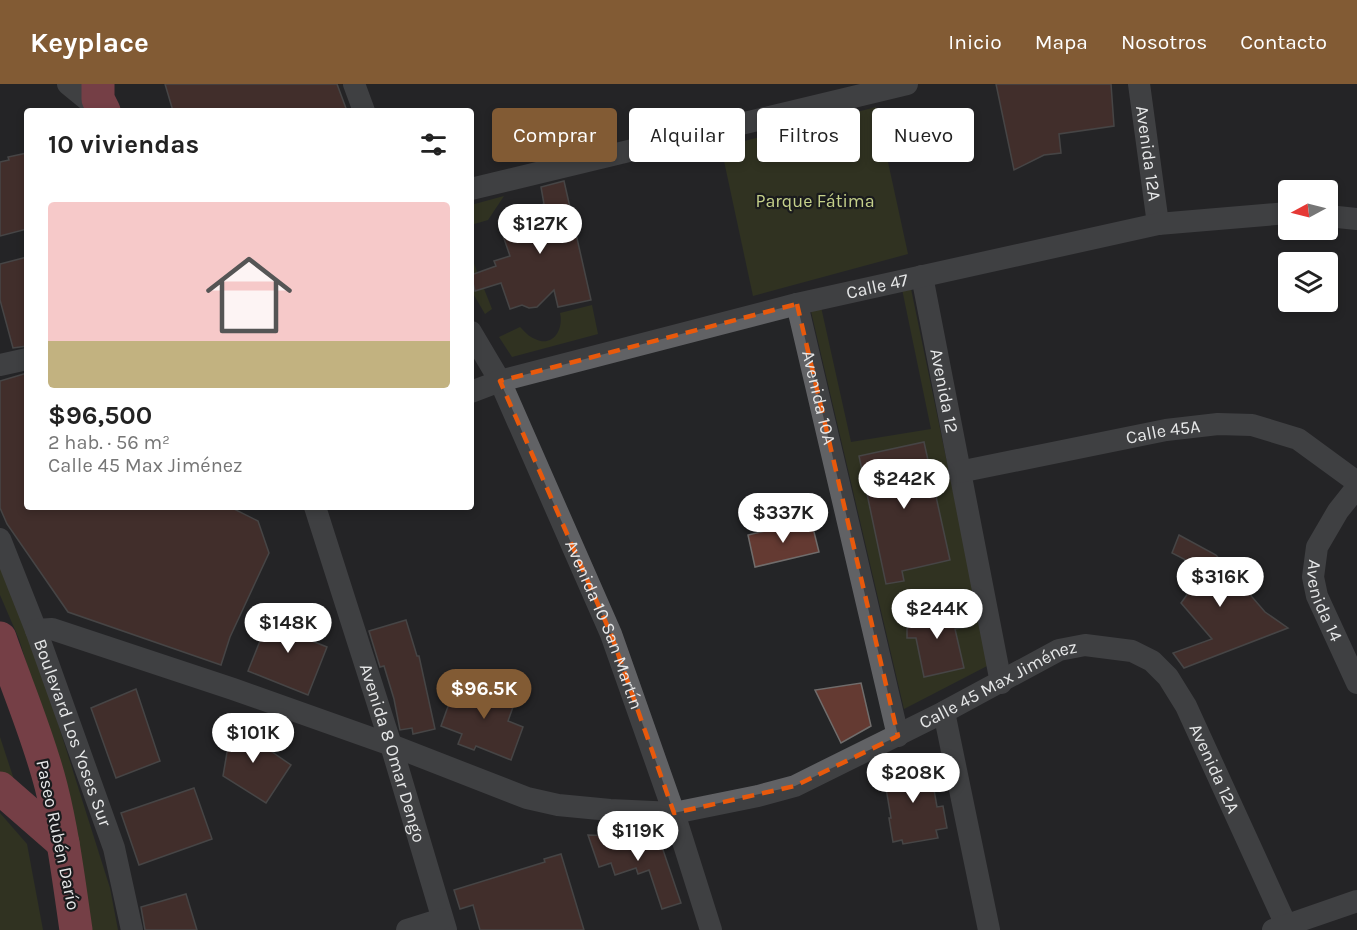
<!DOCTYPE html>
<html lang="es">
<meta charset="utf-8">
<style>
body{margin:0;font-family:Karla,sans-serif;background:#f6f6f6;color:#222;height:100vh;display:flex;flex-direction:column;font-size:22px;white-space:nowrap}
*{box-sizing:border-box;margin:0}
p{font-size:20px;color:#767676}
.icon{flex:none;width:33px;height:33px;fill:none;stroke:currentColor;stroke-width:2;stroke-linecap:round;stroke-linejoin:round}
.map{position:relative;flex:1;overflow:hidden}
.sheet{position:absolute;left:24px;top:24px;width:450px;height:402px;display:flex;flex-direction:column;background:#fff;border-radius:6px;box-shadow:0 3px 9px #0003}
.sheet>*{flex:none}
.guide{position:absolute;left:492px;top:24px;width:570px;height:54px;display:flex;gap:12px}
.needle{width:39px;rotate:263deg}
.buttons{position:absolute;left:1278px;top:96px;display:grid;gap:12px}
.buttons a{display:grid;place-items:center;width:60px;height:60px;border-radius:6px;background:#fff;box-shadow:0 3px 9px #0003;font-size:30px}
.price{position:absolute;translate:-50% -51px;padding:0 14px;border-radius:21px;background:#fff;color:#222;font-size:20px;line-height:39px;filter:drop-shadow(0 2px 3px #0008)}
.price::after{content:'';position:absolute;left:50%;top:36px;width:18px;height:14px;margin-left:-9px;background:inherit;clip-path:polygon(0 0,100% 0,50% 100%)}
.price.active{background:#825b34;color:#fff}
ul{padding:0;list-style:none}
li{display:grid;align-content:center;gap:12px;height:318px;padding:0 24px}
li span{display:grid;place-items:center;height:186px;border-radius:6px;color:#555}
li>.icon{margin-inline-start:auto}
span .icon{width:108px;height:108px;fill:#fffc;stroke-width:1}
li b{font-size:26px}
h2{display:flex;justify-content:space-between;align-items:center;height:72px;padding:0 24px;font-size:26px}
.pill{padding:0 21px;border-radius:6px;background:#fff;box-shadow:0 3px 9px #0003;font-size:21px;line-height:54px}
.pill.active{background:#825b34;color:#fff}
header{display:flex;align-items:center;gap:36px;box-sizing:border-box;height:84px;padding:0 30px;background:#825b34;color:#fff}
header strong{font-size:28px}
nav{display:flex;gap:33px;margin-inline-start:auto;font-size:21px}
.map>svg:first-child{display:block}
</style>
<header>
<strong>Keyplace</strong>
<nav><a>Inicio</a><a>Mapa</a><a>Nosotros</a><a>Contacto</a></nav>
</header>
<div class="map">
<svg width="1357" height="846" viewBox="0 0 1357 846">
<rect width="100%" height="100%" fill="#242527"/>
<!-- green -->
<g fill="#3e431c" fill-rule="evenodd">
<polygon points="876,23 908,170 753,212 721,63"/>
<polygon points="504,112 488,136 471,141 471,121"/>
<polygon points="471,172 492,225 485,230 471,206"/>
<path d="M910 200 989 581 904 625 810 223ZM902 205 931 345 851 358 821 223ZM933 519 958 534 965 543 955 545 964 584 924 592 916 554H907C907 539 920 524 933 519Z"/>
<path d="M592 221 598 250 512 273 499 253 520 243C524 247 529 253 535 255 553 264 564 245 560 229Z"/>
<polygon points="0,479 29,548 110,804 118,846 91,846 73,732 19,555 0,511"/>
<polygon points="0,653 22,720 0,697"/>
<polygon points="0,729 27,760 43,846 0,846"/>
</g>
<!-- building -->
<g fill="#643a32" stroke="#706d6c" stroke-width="1.5">
<polygon points="165,0 337,0 347,27 173,27"/>
<polygon points="996,0 1111,0 1114,42 1059,50 1061,69 1044,71 1014,86"/>
<polygon points="27,69 27,145 0,152 0,78 9,76 8,73"/>
<polygon points="564,97 591,216 558,223 554,206 537,223 529,224 522,221 510,225 501,199 475,207 471,191 496,182 494,177 510,172 498,137 544,120 541,103"/>
<polygon points="27,173 27,262 13,264 0,216 0,180"/>
<polygon points="27,289 27,423 230,423 258,437 269,469 230,553 221,581 68,528 7,440 0,424 0,297"/>
<polygon points="924,358 950,476 902,487 904,497 886,500 859,372"/>
<polygon points="811,436 819,468 755,483 748,451"/>
<polygon points="1179,451 1216,471 1265,528 1288,544 1184,584 1173,569 1212,555 1181,519 1205,486 1172,469"/>
<polygon points="933,519 971,542 955,545 964,584 924,593 916,554 907,554 907,545 924,522"/>
<polygon points="272,527 316,545 312,557 327,563 308,611 248,587"/>
<polygon points="406,536 417,572 419,572 435,645 413,650 412,644 400,646 394,615 384,582 380,583 369,547"/>
<polygon points="861,599 871,642 841,659 815,606"/>
<polygon points="456,600 491,613 496,600 518,609 508,637 523,643 511,676 476,662 474,666 458,660 462,650 441,642"/>
<polygon points="136,605 160,677 116,694 91,624"/>
<polygon points="232,639 266,658 265,663 291,681 266,719 223,692"/>
<polygon points="929,677 937,723 943,722 947,744 936,746 938,754 903,760 902,756 893,758 889,734 891,734 883,686"/>
<polygon points="194,704 212,755 139,781 121,729"/>
<polygon points="588,751 659,754 681,819 662,825 649,786 638,790 636,784 615,791 611,779 599,783"/>
<polygon points="561,770 584,846 480,846 473,821 460,825 454,806 545,778 544,775"/>
<polygon points="186,810 197,846 145,846 141,823"/>
</g>
<g fill="none" stroke-linecap="round" stroke-linejoin="round">
<!-- minor -->
<g stroke="#616265" stroke-width="22">
<polyline points="68,0 101,27"/>
<polyline points="354,0 364,27"/>
<path id="s1" d="M1139 0 1158 140"/>
<polyline points="471,105 907,0"/>
<polyline points="1328,132 1357,135"/>
<path id="s2" d="M922 192 1001 599"/>
<path id="s3" d="M797 220 898 652"/>
<path id="s4" d="M471 248 500 297 611 550 674 729 711 846"/>
<polyline points="0,281 27,275"/>
<path id="s5" d="M471 308 500 297 797 220 1158 140 1288 129"/>
<path id="s6" d="M959 388 1166 346 1218 340 1252 341 1298 355 1357 398"/>
<path id="s7" d="M1357 403 1338 427 1317 463 1313 493 1317 512 1357 599"/>
<path id="s8" d="M315 423 391 661 446 846"/>
<path id="s9" d="M0 455 36 546 114 764 132 846"/>
<path id="s10" d="M36 546 52 545 233 605 391 661 527 714 558 721 610 726 674 729 758 712 795 702 944 628 1059 566 1085 561 1132 567 1152 577 1168 593 1186 622 1286 841"/>
<polyline points="944,628 989,846"/>
<polyline points="407,846 442,835"/>
<polyline points="1273,846 1357,817"/>
</g>
<!-- highway -->
<g stroke="#d7606e" stroke-width="33">
<polyline points="98,0 98,15 104,27"/>
<path d="M0 554C17 603 38 651 51 702 63 749 69 798 76 846"/>
<polyline points="0,704 63,759"/>
</g>
</g>
<!-- marked area -->
<path d="M0 0H1357V846H0ZM797 220 898 652 795 702 674 729 611 550 500 297Z" fill="#242527" fill-opacity=".55" fill-rule="evenodd"/>
<path fill="none" stroke="#e8590c" stroke-width="4.5" stroke-dasharray="12 8" stroke-linejoin="round" d="M797 220 898 652 795 702 674 729 611 550 500 297Z"/>
<g text-anchor="middle" stroke-width="4.5" stroke-linejoin="round" paint-order="stroke">
<!-- street labels -->
<g font-size="18" fill="#e6e7e8" stroke="#1a1b1d">
<text dy="6" stroke="none"><textPath href="#s1" startOffset="70">Avenida 12A</textPath></text>
<text dy="6" stroke="none"><textPath href="#s5" startOffset="420">Calle 47</textPath></text>
<text dy="6" stroke="none"><textPath href="#s2" startOffset="117">Avenida 12</textPath></text>
<text dy="6" stroke="none"><textPath href="#s3" startOffset="96">Avenida 10A</textPath></text>
<text dy="6" stroke="none"><textPath href="#s6" startOffset="208">Calle 45A</textPath></text>
<text dy="6" stroke="none"><textPath href="#s7" startOffset="128">Avenida 14</textPath></text>
<text dy="6" stroke="none"><textPath href="#s4" startOffset="322">Avenida 10 San Martín</textPath></text>
<text dy="6" stroke="none"><textPath href="#s10" startOffset="1020">Calle 45 Max Jiménez</textPath></text>
<text dy="6" stroke="none"><textPath href="#s9" startOffset="207">Boulevard Los Yoses Sur</textPath></text>
<text dy="6" stroke="none"><textPath href="#s8" startOffset="258">Avenida 8 Omar Dengo</textPath></text>
<text dy="6" stroke="none"><textPath href="#s10" startOffset="1311">Avenida 12A</textPath></text>
<text transform="translate(58 751) rotate(78)" y="6">Paseo Rubén Darío</text>
</g>
<!-- park labels -->
<g font-size="18" fill="#c5d08a" stroke="#1a1b1d">
<text x="815" y="123">Parque Fátima</text>
</g>
</g>
</svg>
<div class="buttons">
<a><svg class="needle" viewBox="-14 -14 28 28"><path d="M0-13l5 13h-10z" fill="#e53935"/><path d="M0 13l5-13h-10z" fill="#767676"/></svg></a>
<a><svg class="icon" aria-label="layers" viewBox="0 0 24 24"><path d="M12 4l9 5-9 5-9-5zM3 14l9 5 9-5"/></svg></a>
</div>
<b class="price" style="left:540px;top:171px">$127K</b>
<b class="price" style="left:904px;top:426px">$242K</b>
<b class="price" style="left:783px;top:460px">$337K</b>
<b class="price" style="left:1220px;top:524px">$316K</b>
<b class="price" style="left:937px;top:556px">$244K</b>
<b class="price" style="left:288px;top:570px">$148K</b>
<b class="price active" style="left:484px;top:636px">$96.5K</b>
<b class="price" style="left:253px;top:680px">$101K</b>
<b class="price" style="left:913px;top:720px">$208K</b>
<b class="price" style="left:638px;top:778px">$119K</b>
<div class="guide">
<a class="pill active">Comprar</a>
<a class="pill">Alquilar</a>
<a class="pill">Filtros</a>
<a class="pill">Nuevo</a>
</div>
<section class="sheet">
<h2>10 viviendas<svg class="icon" aria-label="filters" viewBox="0 0 24 24"><path d="M4 7h16M4 17h16"/><circle cx="9" cy="7" r="2"/><circle cx="15" cy="17" r="2"/></svg></h2>
<ul>
<li><span style="background:linear-gradient(#f6c9c9 75%,#c2b280 0)"><svg class="icon" aria-label="home" viewBox="0 0 24 24"><path d="M3 11l9-7 9 7M6 9v11h12V9"/></svg></span><div><b>$96,500</b><p>2 hab. · 56 m²</p><p>Calle 45 Max Jiménez</p></div></li>
</ul>
</section>
</div>
